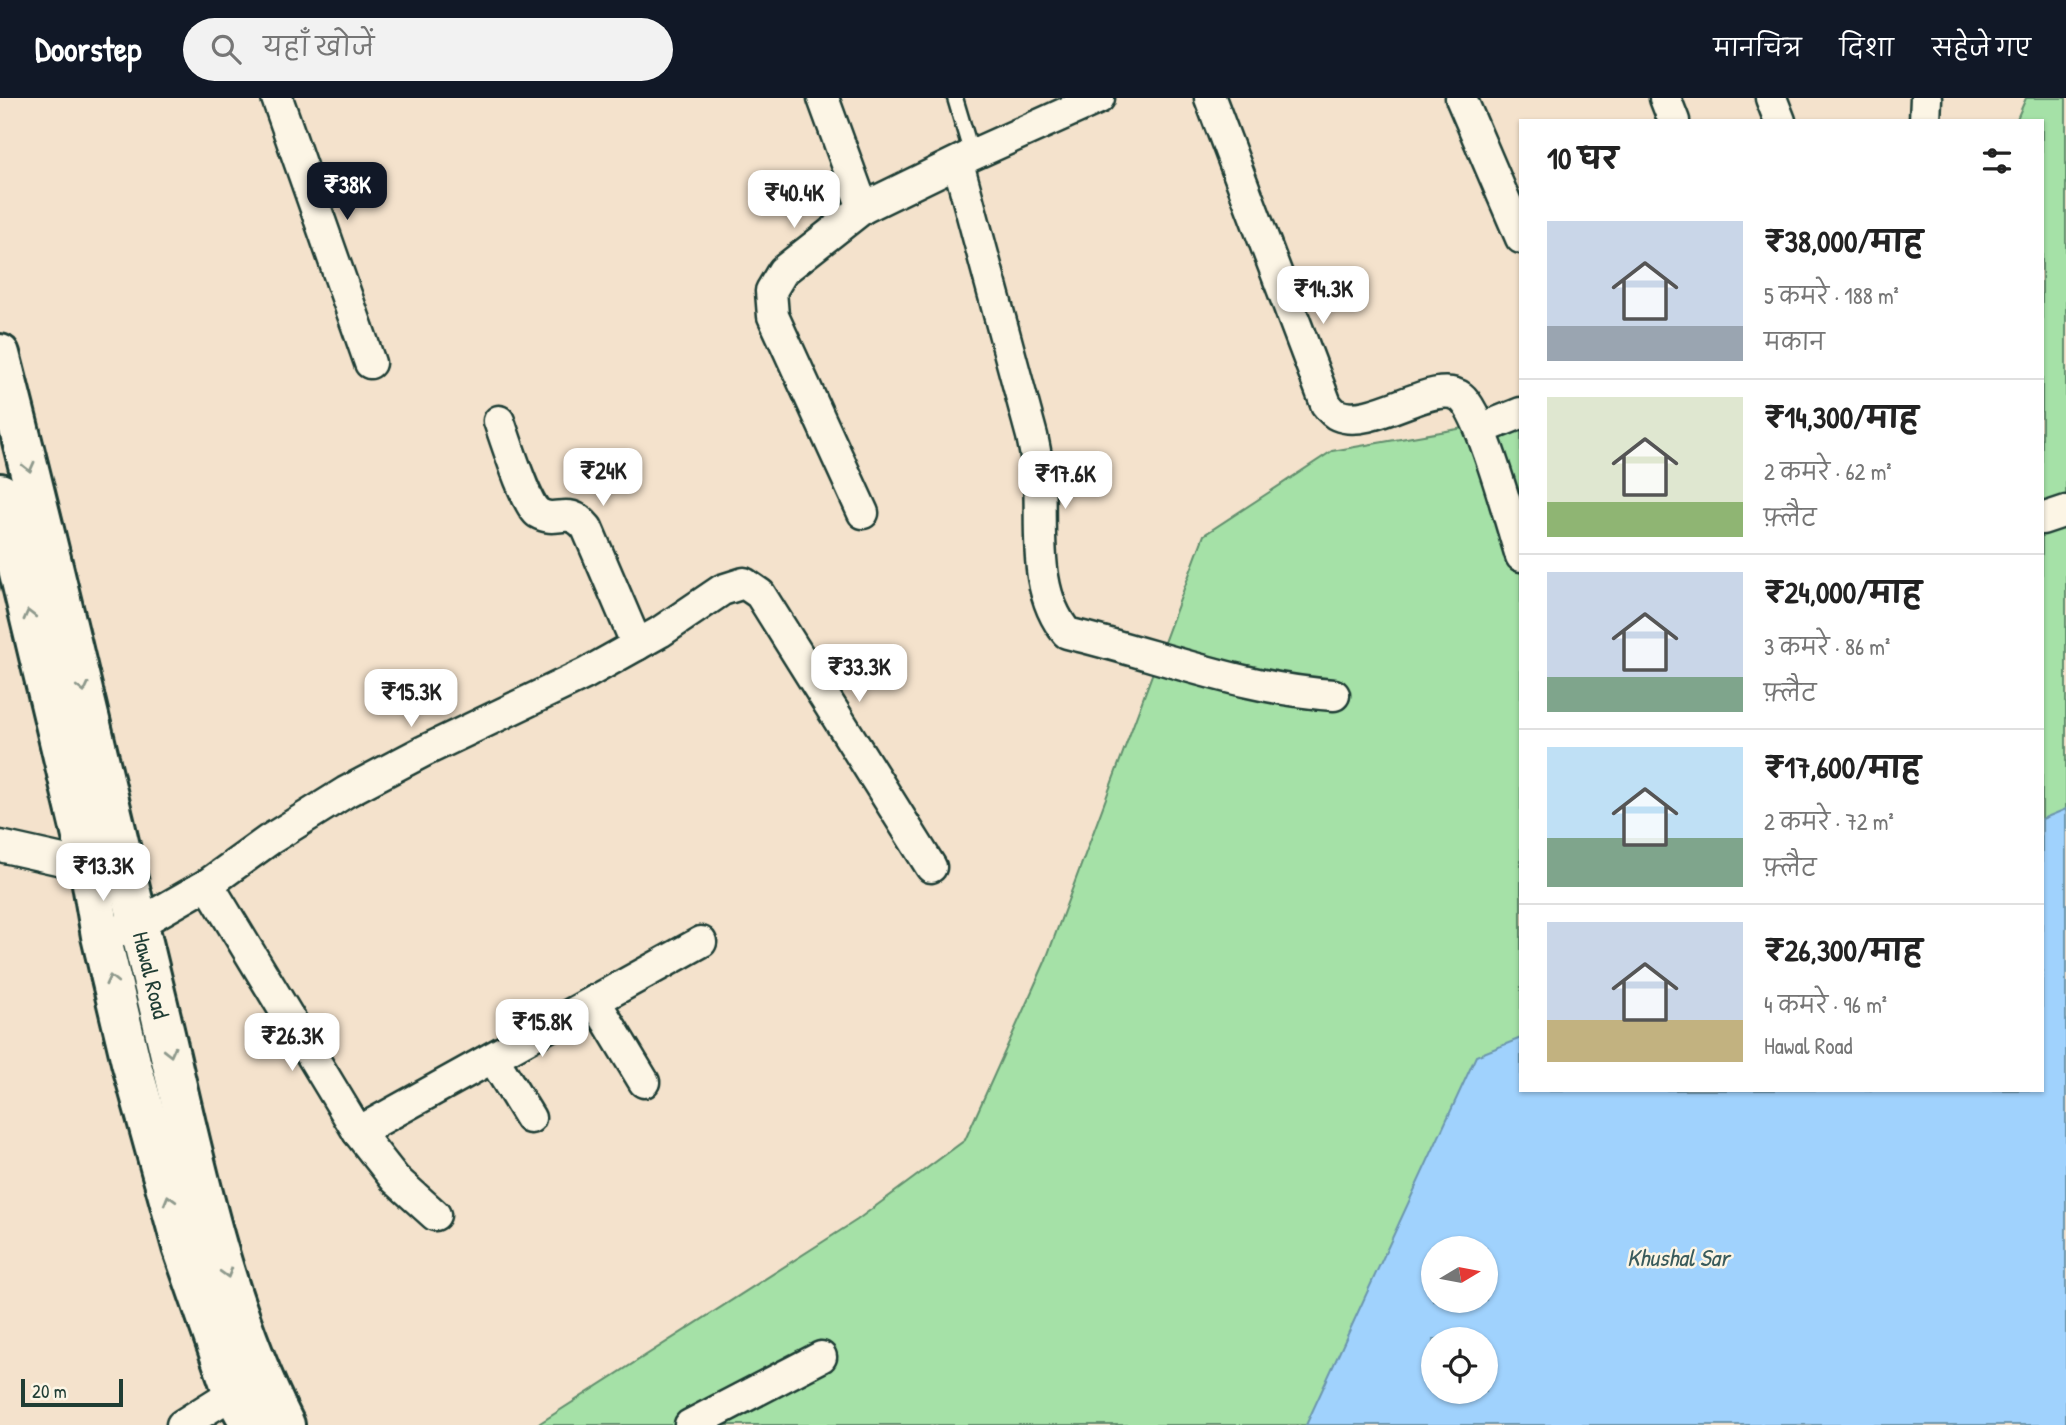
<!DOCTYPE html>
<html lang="hi">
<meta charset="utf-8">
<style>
body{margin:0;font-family:"Patrick Hand","Playpen Sans Deva",sans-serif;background:#f2f2f2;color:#222;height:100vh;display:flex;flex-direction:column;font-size:26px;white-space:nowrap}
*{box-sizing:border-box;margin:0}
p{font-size:23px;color:#767676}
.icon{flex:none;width:38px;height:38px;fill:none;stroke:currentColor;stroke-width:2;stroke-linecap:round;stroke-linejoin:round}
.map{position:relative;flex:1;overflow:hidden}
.side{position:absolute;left:1519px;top:21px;width:525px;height:973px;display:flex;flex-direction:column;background:#fff;border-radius:0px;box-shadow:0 2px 5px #0004}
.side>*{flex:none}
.needle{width:46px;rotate:80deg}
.controls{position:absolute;left:1421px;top:1138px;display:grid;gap:14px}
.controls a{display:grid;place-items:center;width:77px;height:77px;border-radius:50%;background:#fff;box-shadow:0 2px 5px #0004;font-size:35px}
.scale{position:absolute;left:21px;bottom:18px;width:102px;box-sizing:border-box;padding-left:7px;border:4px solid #1f3d34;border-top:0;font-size:19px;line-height:24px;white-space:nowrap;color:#1f3d34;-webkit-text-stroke:5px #fcf5e5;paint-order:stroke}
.price{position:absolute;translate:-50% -60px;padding:0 16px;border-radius:14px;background:#fff;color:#222;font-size:23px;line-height:46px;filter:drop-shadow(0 2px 4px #0008)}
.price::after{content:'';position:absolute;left:50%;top:42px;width:21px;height:16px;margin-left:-10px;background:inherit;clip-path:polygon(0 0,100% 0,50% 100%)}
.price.on{background:#111827;color:#fff}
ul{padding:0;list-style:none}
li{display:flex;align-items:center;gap:21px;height:175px;padding:0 28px}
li+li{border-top:2px solid #e0e0e0}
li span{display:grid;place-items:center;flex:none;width:196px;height:140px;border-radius:0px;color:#555}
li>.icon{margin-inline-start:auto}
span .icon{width:84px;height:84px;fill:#fffc;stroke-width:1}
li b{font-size:30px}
h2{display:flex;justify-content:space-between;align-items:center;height:84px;padding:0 28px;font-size:30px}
header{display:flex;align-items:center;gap:42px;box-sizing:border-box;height:98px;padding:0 35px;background:#111827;color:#fff}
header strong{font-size:33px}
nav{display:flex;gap:38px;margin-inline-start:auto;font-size:24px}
.search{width:490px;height:63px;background:#f2f2f2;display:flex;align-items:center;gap:18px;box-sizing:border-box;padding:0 24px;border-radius:38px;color:#767676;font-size:26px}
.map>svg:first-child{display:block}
</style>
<header>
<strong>Doorstep</strong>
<div class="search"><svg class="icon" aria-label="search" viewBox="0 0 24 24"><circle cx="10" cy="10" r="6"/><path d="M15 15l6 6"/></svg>यहाँ खोजें</div>
<nav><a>मानचित्र</a><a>दिशा</a><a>सहेजे गए</a></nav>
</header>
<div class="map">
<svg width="2066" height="1327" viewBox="0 0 2066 1327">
<rect width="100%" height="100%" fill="#f4e2cc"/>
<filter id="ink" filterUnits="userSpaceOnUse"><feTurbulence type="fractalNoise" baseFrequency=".0143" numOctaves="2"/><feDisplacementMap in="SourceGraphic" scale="14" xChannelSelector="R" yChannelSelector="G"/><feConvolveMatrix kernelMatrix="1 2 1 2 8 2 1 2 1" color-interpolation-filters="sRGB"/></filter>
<g filter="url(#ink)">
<!-- green -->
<path fill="#a5e1a7" stroke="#628f6e" stroke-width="2" fill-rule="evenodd" d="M2026 0H2066V1327H537L857 1122 965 1042 1045 864 1204 437 1332 353 1521 320V992H2042V23H2016ZM1433 1150H1486V1202H1433ZM1433 1241H1486V1293H1433Z"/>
<!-- water -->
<path fill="#a0d2fd" stroke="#6c96ad" stroke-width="2" fill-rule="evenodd" d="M2066 711V1327H1306L1476 958 1521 940V992H2042V721ZM1433 1150H1486V1202H1433ZM1433 1241H1486V1293H1433Z"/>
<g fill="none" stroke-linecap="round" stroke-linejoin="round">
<!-- lane casing -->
<g stroke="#1f3d34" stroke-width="19">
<polyline id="lane" points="955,0 972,57"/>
</g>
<!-- street casing -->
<g stroke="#1f3d34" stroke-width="35">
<g id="street">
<polyline points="277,0 370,265"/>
<polyline points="823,0 863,110"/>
<path d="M1210 0 1326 306C1329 310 1333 315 1338 317 1372 332 1435 279 1461 299 1482 315 1511 427 1521 458"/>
<polyline points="1461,0 1521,140"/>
<polyline points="1665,0 1674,23"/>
<polyline points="1771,0 1780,23"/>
<polyline points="1925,23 1926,0"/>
<path d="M958 65 1032 338C1035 352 1038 367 1039 381 1042 432 1032 494 1067 535 1157 556 1241 591 1334 597"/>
<path d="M499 323C505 340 526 407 538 415 558 427 567 406 587 430L637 547"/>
<polyline points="1481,331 1521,315"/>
<polyline points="863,415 773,218 771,193 783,173 863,110 972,57 1099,0"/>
<polyline points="2042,421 2066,413"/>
<polyline points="0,748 89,768"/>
<polyline points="208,786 358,1034 395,1081 435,1117"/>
<polyline points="121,832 138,826 208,786 269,742 346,694 424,653 585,576 660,534 722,492 744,485 760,496 931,769"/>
<polyline points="595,903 644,984"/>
<polyline points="493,960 530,1020"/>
<polyline points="358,1034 701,844"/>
<polyline points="182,1327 233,1295"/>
<polyline points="690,1327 821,1259"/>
</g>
</g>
<!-- secondary casing -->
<g stroke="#1f3d34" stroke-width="44">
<g id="secondary">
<path d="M0 256C56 472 105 689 158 906 192 1048 219 1196 285 1327"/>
<polyline points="0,395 89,768 101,838 131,964 182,1149 233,1295 251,1327"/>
</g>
</g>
<!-- lane -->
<use href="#lane" stroke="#fcf5e5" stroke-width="14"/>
<!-- street -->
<use href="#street" stroke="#fcf5e5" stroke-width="30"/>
<!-- secondary -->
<use href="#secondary" stroke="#fcf5e5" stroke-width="38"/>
</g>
<!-- one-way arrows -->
<defs><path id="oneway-chevron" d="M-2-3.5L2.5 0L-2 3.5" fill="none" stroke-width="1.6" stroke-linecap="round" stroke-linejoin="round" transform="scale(1.75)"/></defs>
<g stroke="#8e998c">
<use href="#oneway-chevron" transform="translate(29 369) rotate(76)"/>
<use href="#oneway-chevron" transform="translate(29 517) rotate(-104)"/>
<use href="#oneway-chevron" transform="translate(83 590) rotate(77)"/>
<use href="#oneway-chevron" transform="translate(111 882) rotate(-103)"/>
<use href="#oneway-chevron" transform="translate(170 954) rotate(76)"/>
<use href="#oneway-chevron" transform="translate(169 1102) rotate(-106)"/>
<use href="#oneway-chevron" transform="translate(227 1175) rotate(74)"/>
</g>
</g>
<g text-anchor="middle" stroke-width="5" stroke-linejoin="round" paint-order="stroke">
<!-- street labels -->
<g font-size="23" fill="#1f3d34" stroke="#fcf5e5">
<text transform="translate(151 877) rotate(76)" y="8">Hawal Road</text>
</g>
<!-- water labels -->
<g font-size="24" font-style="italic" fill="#395b5c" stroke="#fcf5e5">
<text x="1678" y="1168">Khushal Sar</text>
</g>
</g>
</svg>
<div class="controls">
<a><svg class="needle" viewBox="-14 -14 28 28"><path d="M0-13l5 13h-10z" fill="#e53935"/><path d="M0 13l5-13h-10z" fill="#767676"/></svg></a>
<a><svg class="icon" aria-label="locate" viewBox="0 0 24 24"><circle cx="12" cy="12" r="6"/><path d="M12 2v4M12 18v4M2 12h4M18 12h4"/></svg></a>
</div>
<div class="scale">20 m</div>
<b class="price on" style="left:347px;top:124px">₹38K</b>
<b class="price" style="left:794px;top:132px">₹40.4K</b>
<b class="price" style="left:1323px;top:228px">₹14.3K</b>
<b class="price" style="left:603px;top:410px">₹24K</b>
<b class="price" style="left:1065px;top:413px">₹17.6K</b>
<b class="price" style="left:859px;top:606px">₹33.3K</b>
<b class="price" style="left:411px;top:631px">₹15.3K</b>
<b class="price" style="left:103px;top:805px">₹13.3K</b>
<b class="price" style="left:542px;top:961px">₹15.8K</b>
<b class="price" style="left:292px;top:975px">₹26.3K</b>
<section class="side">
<h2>10 घर<svg class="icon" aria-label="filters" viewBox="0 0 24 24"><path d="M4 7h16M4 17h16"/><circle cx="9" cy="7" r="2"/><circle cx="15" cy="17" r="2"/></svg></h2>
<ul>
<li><span style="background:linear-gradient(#c9d6e8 75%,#9aa5b1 0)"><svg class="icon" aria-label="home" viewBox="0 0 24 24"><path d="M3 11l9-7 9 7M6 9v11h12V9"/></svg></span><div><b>₹38,000/माह</b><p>5 कमरे · 188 m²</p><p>मकान</p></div></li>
<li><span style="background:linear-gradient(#dfe7d0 75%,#8fb573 0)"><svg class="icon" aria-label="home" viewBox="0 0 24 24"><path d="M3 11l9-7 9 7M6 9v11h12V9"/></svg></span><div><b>₹14,300/माह</b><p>2 कमरे · 62 m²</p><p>फ़्लैट</p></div></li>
<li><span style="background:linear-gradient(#c9d6e8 75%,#7fa58c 0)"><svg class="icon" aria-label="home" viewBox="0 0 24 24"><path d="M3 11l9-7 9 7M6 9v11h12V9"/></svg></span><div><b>₹24,000/माह</b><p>3 कमरे · 86 m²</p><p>फ़्लैट</p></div></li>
<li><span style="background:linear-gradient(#bfe0f5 65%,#7fa58c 0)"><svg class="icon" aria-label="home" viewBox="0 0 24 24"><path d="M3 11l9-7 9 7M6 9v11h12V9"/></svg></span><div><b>₹17,600/माह</b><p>2 कमरे · 72 m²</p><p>फ़्लैट</p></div></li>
<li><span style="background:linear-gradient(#c9d6e8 70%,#c2b280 0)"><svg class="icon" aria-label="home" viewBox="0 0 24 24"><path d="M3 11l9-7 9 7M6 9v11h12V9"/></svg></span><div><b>₹26,300/माह</b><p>4 कमरे · 96 m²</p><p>Hawal Road</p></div></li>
</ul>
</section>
</div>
